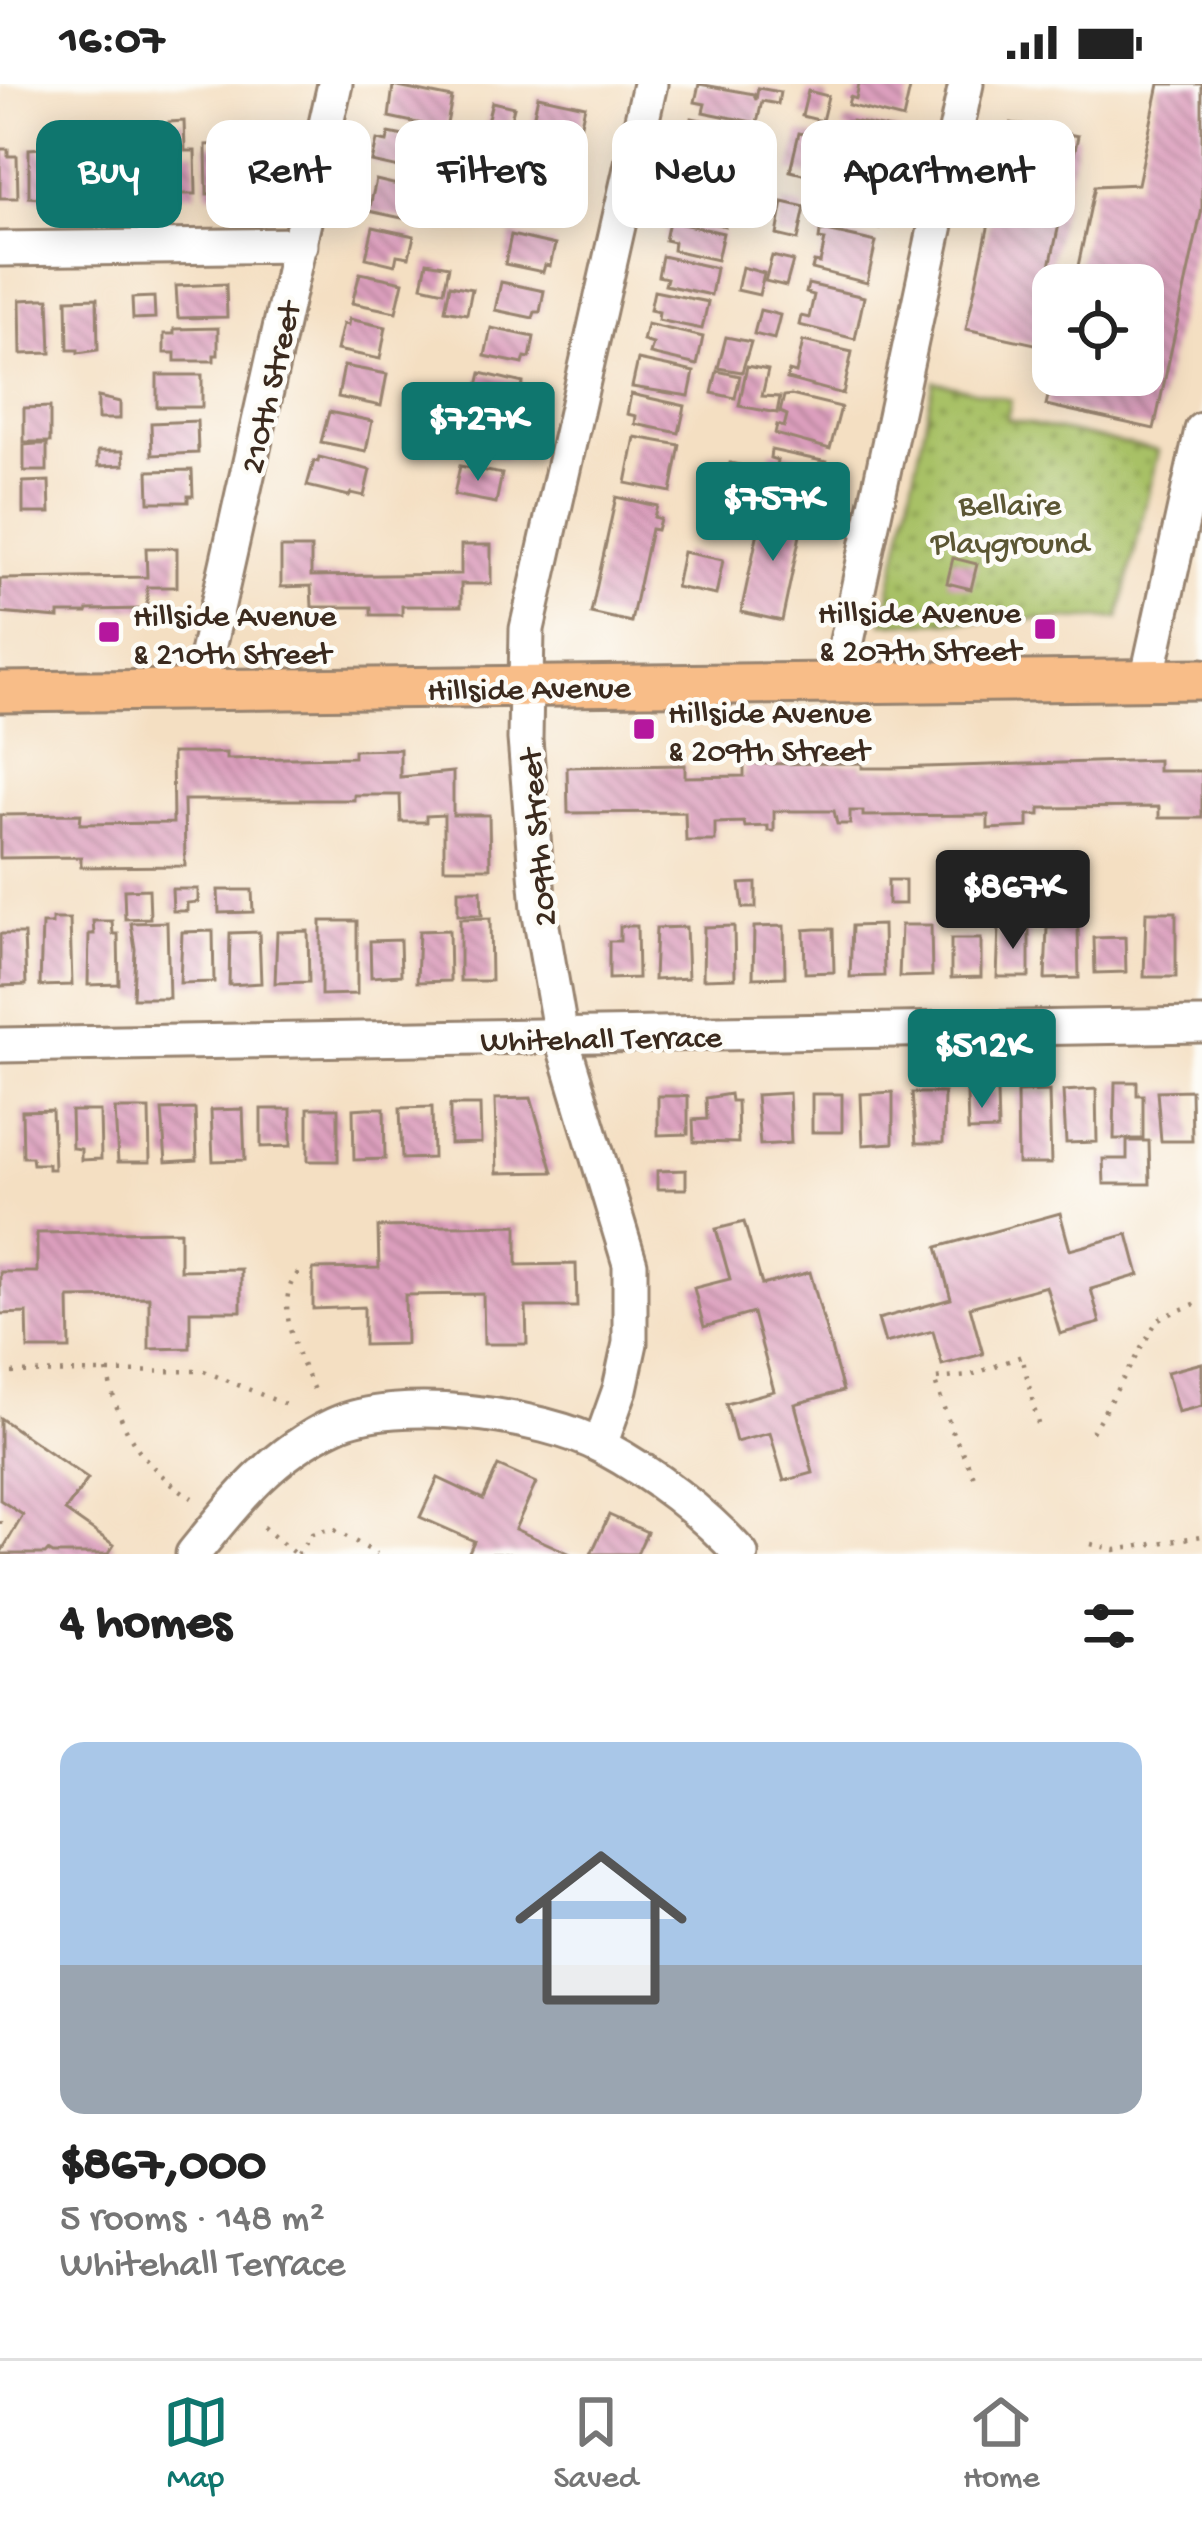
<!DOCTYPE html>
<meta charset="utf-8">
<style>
body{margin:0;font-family:"Gochi Hand",sans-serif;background:#f6f6f6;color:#222;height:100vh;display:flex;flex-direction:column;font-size:45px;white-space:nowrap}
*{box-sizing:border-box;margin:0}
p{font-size:39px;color:#767676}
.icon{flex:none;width:66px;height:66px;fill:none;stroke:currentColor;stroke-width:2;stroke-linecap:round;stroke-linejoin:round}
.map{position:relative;height:1470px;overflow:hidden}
.details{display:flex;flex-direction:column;background:#fff;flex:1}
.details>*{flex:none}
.hud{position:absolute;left:36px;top:36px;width:1131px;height:108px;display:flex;gap:24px}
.fabs{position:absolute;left:1032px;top:180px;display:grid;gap:24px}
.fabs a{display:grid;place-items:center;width:132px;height:132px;border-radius:24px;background:#fff;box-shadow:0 6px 30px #0003;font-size:60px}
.price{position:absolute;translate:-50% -102px;padding:0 27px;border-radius:12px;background:#0f766e;color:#fff;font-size:39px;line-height:78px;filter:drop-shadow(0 3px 6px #0008)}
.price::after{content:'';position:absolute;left:50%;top:72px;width:36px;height:27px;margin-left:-18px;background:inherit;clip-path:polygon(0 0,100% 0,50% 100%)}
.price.current{background:#222;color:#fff}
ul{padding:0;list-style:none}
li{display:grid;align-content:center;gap:24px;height:636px;padding:0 60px}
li+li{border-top:3px solid #e0e0e0}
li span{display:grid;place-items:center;height:372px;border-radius:24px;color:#555}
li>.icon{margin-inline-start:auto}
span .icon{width:216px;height:216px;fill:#fffc;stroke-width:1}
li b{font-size:51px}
h2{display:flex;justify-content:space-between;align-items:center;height:144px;padding:0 60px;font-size:51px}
.tag{padding:0 42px;border-radius:24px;background:#fff;box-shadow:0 6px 30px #0003;font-size:42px;line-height:108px}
.tag.current{background:#0f766e;color:#fff}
.status{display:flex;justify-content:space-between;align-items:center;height:84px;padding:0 60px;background:#fff;direction:ltr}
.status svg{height:33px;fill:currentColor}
.menu{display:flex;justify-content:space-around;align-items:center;height:168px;border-top:3px solid #e0e0e0;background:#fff;font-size:33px;color:#767676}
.menu a{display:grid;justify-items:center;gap:6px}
.menu .current{color:#0f766e}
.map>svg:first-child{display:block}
</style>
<div class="status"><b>16:07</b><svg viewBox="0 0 49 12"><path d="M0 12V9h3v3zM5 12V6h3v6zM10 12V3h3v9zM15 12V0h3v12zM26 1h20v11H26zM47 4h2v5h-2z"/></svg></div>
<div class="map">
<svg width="1202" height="1470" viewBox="0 0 1202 1470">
<defs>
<pattern id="park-dots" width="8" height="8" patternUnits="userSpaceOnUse" patternTransform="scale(3)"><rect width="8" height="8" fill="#a8c166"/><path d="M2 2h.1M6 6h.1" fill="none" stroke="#8a9d53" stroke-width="1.8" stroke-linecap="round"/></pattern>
<pattern id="building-back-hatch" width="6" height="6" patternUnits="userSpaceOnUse" patternTransform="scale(3)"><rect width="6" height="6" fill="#dc9fbd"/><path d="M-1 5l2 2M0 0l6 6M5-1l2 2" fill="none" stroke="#b48299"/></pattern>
</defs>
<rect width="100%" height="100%" fill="#fdfcf7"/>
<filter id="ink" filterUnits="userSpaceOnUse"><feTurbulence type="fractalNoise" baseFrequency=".00833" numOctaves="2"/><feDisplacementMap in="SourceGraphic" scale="24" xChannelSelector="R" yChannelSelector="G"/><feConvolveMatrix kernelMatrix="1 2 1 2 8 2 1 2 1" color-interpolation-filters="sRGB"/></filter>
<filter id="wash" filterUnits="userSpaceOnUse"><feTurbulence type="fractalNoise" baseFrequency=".004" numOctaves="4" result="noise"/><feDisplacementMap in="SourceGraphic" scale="48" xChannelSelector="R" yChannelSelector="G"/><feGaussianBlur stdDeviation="2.7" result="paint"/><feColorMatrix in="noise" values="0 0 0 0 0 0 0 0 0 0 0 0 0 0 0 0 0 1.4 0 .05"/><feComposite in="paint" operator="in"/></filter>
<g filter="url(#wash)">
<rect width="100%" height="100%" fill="#f4dfc2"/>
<!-- park -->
<polygon fill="url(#park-dots)" stroke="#727642" stroke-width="3" points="934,297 1011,316 1007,335 1158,367 1119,534 883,539"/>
<g id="blocks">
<!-- building -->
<g fill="url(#building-back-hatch)">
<polygon points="699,0 754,10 756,16 758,4 780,8 778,20 762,17 757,39 703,28 705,20 695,18"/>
<polygon points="859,0 911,0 903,35 848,21 850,13 856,15"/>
<polygon points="1159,0 1202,0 1202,125 1154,345 1046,321 1053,291 1143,291 1143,201 1074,201 1095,102 1138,100"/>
<polygon points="393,2 452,14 446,45 389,33"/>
<polygon points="808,7 828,12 822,37 802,32"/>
<polygon points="538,12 585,22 580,44 576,43 574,50 532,40"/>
<polygon points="492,18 514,23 508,46 486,42"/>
<polygon points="692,34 746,46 747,39 770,45 763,78 695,62 697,55 688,52"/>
<polygon points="184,37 185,67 195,67 196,110 172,110 169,38"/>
<polygon points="852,37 900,47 891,90 842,79 850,47 843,45 845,38"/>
<polygon points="1011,39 1078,52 1041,224 1053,227 1053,264 966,245"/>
<polygon points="240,47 258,47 258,55 265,54 263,106 240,105"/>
<polygon points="389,49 433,58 426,90 372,78 377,56 387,58"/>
<polygon points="799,49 818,53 810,92 790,87"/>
<polygon points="78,51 91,51 93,70 88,70 90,112 68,114 65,63 79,62"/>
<polygon points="528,58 575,68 570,90 565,89 564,96 522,87"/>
<polygon points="220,60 220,67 231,67 232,109 207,110 206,61"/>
<polygon points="136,62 149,62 150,68 160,68 161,111 137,111"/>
<polygon points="99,63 113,63 113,69 124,69 126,111 122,113 101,112"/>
<polygon points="42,64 42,71 55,71 52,115 29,113 29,65"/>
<polygon points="0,65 8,65 8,72 17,72 18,114 0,114"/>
<polygon points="685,69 748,85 743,108 688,97 689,89 681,87"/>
<polygon points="839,92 887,103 879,145 824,130 826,122 832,124 835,110 823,107 826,93"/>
<polygon points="376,96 423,107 416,137 369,127"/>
<polygon points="678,103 731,114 725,142 681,132 682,124 673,122"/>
<polygon points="517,104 564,115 554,142 511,132"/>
<polygon points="752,113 777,119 774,134 749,128"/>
<polygon points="783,118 805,123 798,156 777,151"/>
<polygon points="669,137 723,149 717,176 673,166 674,158 665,156"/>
<polygon points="373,143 414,152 409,173 397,171 395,181 366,174"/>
<polygon points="827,147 876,158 867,199 812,185 814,178 820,179 825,156 819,155 820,148"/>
<polygon points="511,151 555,161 550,182 545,181 543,188 505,180"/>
<polygon points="662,172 716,184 711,211 665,201 667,194 658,192"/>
<polygon points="772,172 793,177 786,202 765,197"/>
<polygon points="427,178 449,182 444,207 422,202"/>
<polygon points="742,183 764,189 759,211 737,206"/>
<polygon points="360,189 403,198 396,228 352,219"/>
<polygon points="501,198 544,207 540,228 535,228 533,234 495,226"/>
<polygon points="226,200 227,233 178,234 176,202"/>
<polygon points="808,200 864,213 855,255 799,241 801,232 809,234 814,211 806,209"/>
<polygon points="450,201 472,205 467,230 445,226"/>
<polygon points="654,207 708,218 702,245 658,236 659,228 650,226"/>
<polygon points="154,213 155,234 133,235 132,214"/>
<polygon points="97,214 98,266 78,269 78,266 68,266 67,215"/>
<polygon points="41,215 49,215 51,269 21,270 20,216"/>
<polygon points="760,226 780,231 774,255 754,250"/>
<polygon points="349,235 386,243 380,275 337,266 343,240 348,241"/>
<polygon points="647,240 703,253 697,281 650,270 653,260 643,257"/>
<polygon points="218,244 218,271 214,271 214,277 175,277 175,269 164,269 164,250 174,250 174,245"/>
<polygon points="491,244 534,253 530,274 525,273 523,280 485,272"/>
<polygon points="726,253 751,258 742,288 718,284"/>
<polygon points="803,257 852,268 843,310 787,295 789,287 796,289"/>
<polygon points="638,276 694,288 689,312 632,303"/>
<polygon points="344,282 387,290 381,322 338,313"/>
<polygon points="747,282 768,286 762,312 780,313 777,329 739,322"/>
<polygon points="717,287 740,292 735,314 712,309"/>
<polygon points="481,289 523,299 519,320 514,319 513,326 474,319"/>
<rect x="157" y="291" width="45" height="32"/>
<polygon points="631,310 685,322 679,349 635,340 636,332 627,330"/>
<polygon points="791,311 841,323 830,365 775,350 777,341 784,343 787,331 780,328 784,312"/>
<polygon points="98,313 120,318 120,335 98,335"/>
<polygon points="50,323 50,358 24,358 24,324"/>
<polygon points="329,328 372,337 366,367 321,358"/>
<polygon points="197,337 198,369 152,371 151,339"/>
<polygon points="471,337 509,345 507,374 465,365"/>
<polygon points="635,353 680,361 671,408 626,399"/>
<polygon points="36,360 47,360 47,387 24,387 24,361"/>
<polygon points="771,366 827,378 818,419 763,408 765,396 772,398 775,388 777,376 770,374"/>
<polygon points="98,367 123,367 124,381 98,382"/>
<polygon points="319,373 370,386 364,412 351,409 349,412 307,402 314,377 318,378"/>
<polygon points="730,379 753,384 744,412 720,407"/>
<polygon points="460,382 502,390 496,419 454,411"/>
<polygon points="192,386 193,412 188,412 188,418 149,418 148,387"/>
<polygon points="49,397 50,429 23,429 23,398"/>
<polygon points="616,413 657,422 654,433 660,435 657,446 651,445 631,538 591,529"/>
<polygon points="763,424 804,432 782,537 741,528"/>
<polygon points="461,461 491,461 491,500 461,500 461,522 402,522 402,531 371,531 371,523 312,523 311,502 281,503 281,464 311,464 311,492 461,490"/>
<polygon points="146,464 177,464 177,503 147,503 147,525 88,526 87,529 59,529 59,534 0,529 0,495 147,493"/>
<polygon points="683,468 723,476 716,511 676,503"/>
<polygon points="953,474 977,480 971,505 947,499"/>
<polygon points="400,665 400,693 453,688 453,731 489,731 490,784 444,784 444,731 426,732 426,738 401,738 400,711 354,711 354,716 184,716 185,782 81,783 81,773 0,774 0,731 81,730 80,740 173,739 172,669 226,669 226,675 354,673 354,666"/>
<polygon points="1158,676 1158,687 1202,687 1202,734 1159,734 1159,723 1040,724 1040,731 1028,731 1028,743 988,745 988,731 863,732 863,727 850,727 850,740 837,740 834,727 774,727 774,747 768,747 768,742 745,743 744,738 715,739 715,757 686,757 685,728 568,729 567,683 685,681 685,693 744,692 744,680 862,679 862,684 892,684"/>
<rect x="888" y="796" width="17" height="24"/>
<polygon points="756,799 756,824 743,824 740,800"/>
<polygon points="149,805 150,834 125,835 124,806"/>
<polygon points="172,805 198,805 198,818 187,819 187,827 173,827"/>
<polygon points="218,806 252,806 253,828 219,829"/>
<polygon points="458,806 481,806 482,831 458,831"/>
<polygon points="1146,828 1176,828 1176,893 1144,893"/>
<polygon points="490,834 491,897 460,897 460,835"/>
<polygon points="52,835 70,835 72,901 40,902 42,840 52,840"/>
<polygon points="93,837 112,837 113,850 118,850 119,900 88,901 89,850 94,850"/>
<polygon points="321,837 357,837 357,910 321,911"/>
<polygon points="167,838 169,914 133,914 135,865 131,839"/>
<polygon points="883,841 884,892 850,893 852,842"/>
<polygon points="901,841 931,841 932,892 899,893"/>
<polygon points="620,842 637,842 638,894 609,895 609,857 620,857"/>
<polygon points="734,842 735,894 703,895 704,843"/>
<polygon points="784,842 785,893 753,894 754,843"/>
<polygon points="686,843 688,894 654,896 656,844"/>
<polygon points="999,843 1029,843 1029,893 997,893"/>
<polygon points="1078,843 1079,894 1045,895 1047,844"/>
<polygon points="816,845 833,845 834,888 805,889 804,846"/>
<polygon points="449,846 450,897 417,898 419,847"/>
<polygon points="213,847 214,898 180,899 182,848"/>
<polygon points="308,847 309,898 275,899 277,848"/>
<polygon points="259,848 261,899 229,901 230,849"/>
<polygon points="0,850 24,850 26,901 0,902"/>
<polygon points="1125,853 1126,888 1095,889 1094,854"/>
<polygon points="951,855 981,855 981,893 951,894"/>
<polygon points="400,856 401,891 371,893 370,857"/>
<polygon points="1115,998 1137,998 1137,1011 1143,1011 1143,1055 1114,1055"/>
<polygon points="1096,1005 1097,1058 1066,1059 1063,1007"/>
<polygon points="1191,1006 1192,1057 1161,1057 1157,1007"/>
<polygon points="1049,1007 1051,1080 1018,1080 1017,1008"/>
<polygon points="893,1008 893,1059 863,1061 861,1010"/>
<polygon points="967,1008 997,1008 998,1046 968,1047"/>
<polygon points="789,1009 791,1059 760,1061 756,1011"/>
<polygon points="912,1009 944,1009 943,1059 916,1059"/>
<polygon points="730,1010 731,1017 737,1017 738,1059 694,1058 693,1036 707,1035 706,1014"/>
<rect x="812" y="1010" width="30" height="38"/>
<polygon points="658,1012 688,1012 688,1050 658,1051"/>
<polygon points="531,1014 553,1088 497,1089 495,1015"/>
<polygon points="450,1021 480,1021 481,1059 450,1060"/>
<polygon points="432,1023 433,1074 402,1075 400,1024"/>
<rect x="308" y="1024" width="30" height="53"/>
<polygon points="367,1024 384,1024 385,1075 354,1076 353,1025"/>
<polygon points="115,1025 149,1025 150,1078 118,1078"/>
<polygon points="195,1025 197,1076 166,1078 162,1026"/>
<polygon points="243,1025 245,1076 213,1077 211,1026"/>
<polygon points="261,1025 291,1025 291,1062 261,1063"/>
<polygon points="52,1026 54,1085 48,1085 48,1080 33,1080 32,1073 23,1073 22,1027"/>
<polygon points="71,1027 100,1027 101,1075 81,1076 81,1065 72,1064"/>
<polygon points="1127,1057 1149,1057 1150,1100 1104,1100 1103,1075 1127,1075"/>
<polygon points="686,1086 686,1105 657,1105 657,1087"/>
<polygon points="1060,1129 1070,1166 1128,1150 1139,1191 1091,1205 1100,1239 1060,1250 1046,1202 970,1223 983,1270 942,1281 933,1247 885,1259 878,1235 951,1215 937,1163"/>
<polygon points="744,1138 762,1201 810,1188 843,1307 795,1320 813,1389 784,1397 770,1349 736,1358 726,1320 774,1307 753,1229 704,1243 694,1204 730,1195 716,1145"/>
<polygon points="517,1141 517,1181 576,1180 577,1223 526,1223 527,1260 484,1260 483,1210 405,1211 406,1260 364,1261 364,1223 313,1225 313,1185 379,1184 378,1143"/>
<polygon points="180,1147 180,1186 241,1185 241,1227 190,1227 190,1264 149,1265 149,1213 69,1214 70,1265 28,1265 27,1229 0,1230 0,1188 37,1188 37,1149"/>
<polygon points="1202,1279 1202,1322 1178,1328 1167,1288"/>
<polygon points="0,1334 88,1395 65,1427 114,1461 108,1470 53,1470 48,1467 45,1470 0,1470 23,1431 0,1416"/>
<polygon points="498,1382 536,1399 515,1445 571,1470 468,1470 474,1457 420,1433 438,1394 483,1415"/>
<polygon points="609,1431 647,1448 637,1470 591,1470"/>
</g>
</g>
</g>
<g filter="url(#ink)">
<use href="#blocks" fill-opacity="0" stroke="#988470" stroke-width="3"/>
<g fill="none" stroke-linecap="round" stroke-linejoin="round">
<!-- minor casing -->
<g stroke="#988470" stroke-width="39">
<g id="minor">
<polyline points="0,165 300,161"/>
<polyline points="1147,596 1202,346"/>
<polyline points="838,599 966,0"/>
<polyline points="199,605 335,0"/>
<polyline points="0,961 1202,941"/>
<polyline points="600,1361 620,1305 630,1259 630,1180 561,952 539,825 525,655 527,545 650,0"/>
<path d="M193 1470C235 1418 272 1370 334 1341 397 1311 542 1330 603 1363 653 1390 703 1428 741 1470"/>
</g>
</g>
<!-- major casing -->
<g stroke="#988470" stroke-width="45">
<polyline id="major" points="0,608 1202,595"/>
</g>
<!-- path -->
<g stroke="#988470" stroke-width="4.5" stroke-dasharray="3 9" stroke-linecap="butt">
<path d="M298 1189C271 1219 301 1280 316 1310"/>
<path d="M107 1287C120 1347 140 1380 192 1414"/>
<polyline points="0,1289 204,1287 289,1322"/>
<polyline points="1092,1348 1158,1235 1202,1217"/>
<polyline points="974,1392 952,1347 934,1295 969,1292 1022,1272 1038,1340"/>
<polyline points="0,1437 0,1440"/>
<polyline points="263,1443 295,1470"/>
<polyline points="1091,1460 1115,1466 1202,1452"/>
<polyline points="297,1470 312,1450 333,1445 377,1470"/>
</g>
<!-- minor -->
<use href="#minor" stroke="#fff" stroke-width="33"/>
<!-- major -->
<use href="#major" stroke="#f8bd88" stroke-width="39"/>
</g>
</g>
<!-- markers -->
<g fill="#b5179e" stroke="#fdfcf7" stroke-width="4.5">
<rect x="1033" y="533" width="24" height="24" rx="6"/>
<rect x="97" y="536" width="24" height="24" rx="6"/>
<rect x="632" y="633" width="24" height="24" rx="6"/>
</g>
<g text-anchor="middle" stroke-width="9" stroke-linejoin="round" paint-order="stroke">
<!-- street labels -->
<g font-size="33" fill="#3b2a1e" stroke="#fdfcf7">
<text transform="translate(268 303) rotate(-77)" y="12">210th Street</text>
<text transform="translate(529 602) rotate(-1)" y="12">Hillside Avenue</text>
<text transform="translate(535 754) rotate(-95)" y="12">209th Street</text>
<text transform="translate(601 952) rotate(-1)" y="12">Whitehall Terrace</text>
</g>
<!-- park labels -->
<g font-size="33" fill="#5c5734" stroke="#fdfcf7">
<text x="1010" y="430">Bellaire<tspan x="1010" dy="38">Playground</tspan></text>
</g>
<!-- poi labels -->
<g font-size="33" fill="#3b2a1e" stroke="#fdfcf7" text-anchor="start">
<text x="1021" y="538" text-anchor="end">Hillside Avenue<tspan x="1021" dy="38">&amp; 207th Street</tspan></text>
<text x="133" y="541">Hillside Avenue<tspan x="133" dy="38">&amp; 210th Street</tspan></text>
<text x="668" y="638">Hillside Avenue<tspan x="668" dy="38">&amp; 209th Street</tspan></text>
</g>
</g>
</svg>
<div class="fabs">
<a><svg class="icon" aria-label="locate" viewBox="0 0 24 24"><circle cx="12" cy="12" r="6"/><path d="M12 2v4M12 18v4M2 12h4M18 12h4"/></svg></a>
</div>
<b class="price" style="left:478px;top:400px">$727K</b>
<b class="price" style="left:773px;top:480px">$757K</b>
<b class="price current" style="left:1013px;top:868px">$867K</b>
<b class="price" style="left:982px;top:1027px">$512K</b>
<div class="hud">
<a class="tag current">Buy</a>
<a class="tag">Rent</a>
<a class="tag">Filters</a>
<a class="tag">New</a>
<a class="tag">Apartment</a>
</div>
</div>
<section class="details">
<h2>4 homes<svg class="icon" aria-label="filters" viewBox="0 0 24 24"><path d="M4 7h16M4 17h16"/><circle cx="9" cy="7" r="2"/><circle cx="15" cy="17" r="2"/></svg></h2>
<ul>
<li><span style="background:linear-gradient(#a9c7e8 60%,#9aa5b1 0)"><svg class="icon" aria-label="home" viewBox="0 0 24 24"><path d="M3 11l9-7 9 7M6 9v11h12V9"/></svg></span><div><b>$867,000</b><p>5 rooms · 148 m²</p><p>Whitehall Terrace</p></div></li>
</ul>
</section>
<nav class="menu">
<a class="current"><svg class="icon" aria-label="map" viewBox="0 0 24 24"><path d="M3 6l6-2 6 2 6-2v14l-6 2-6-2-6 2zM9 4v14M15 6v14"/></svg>Map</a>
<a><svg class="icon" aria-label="saved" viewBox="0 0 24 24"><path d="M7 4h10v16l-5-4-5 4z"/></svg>Saved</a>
<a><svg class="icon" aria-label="home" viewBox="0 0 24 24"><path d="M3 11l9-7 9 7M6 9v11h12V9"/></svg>Home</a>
</nav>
